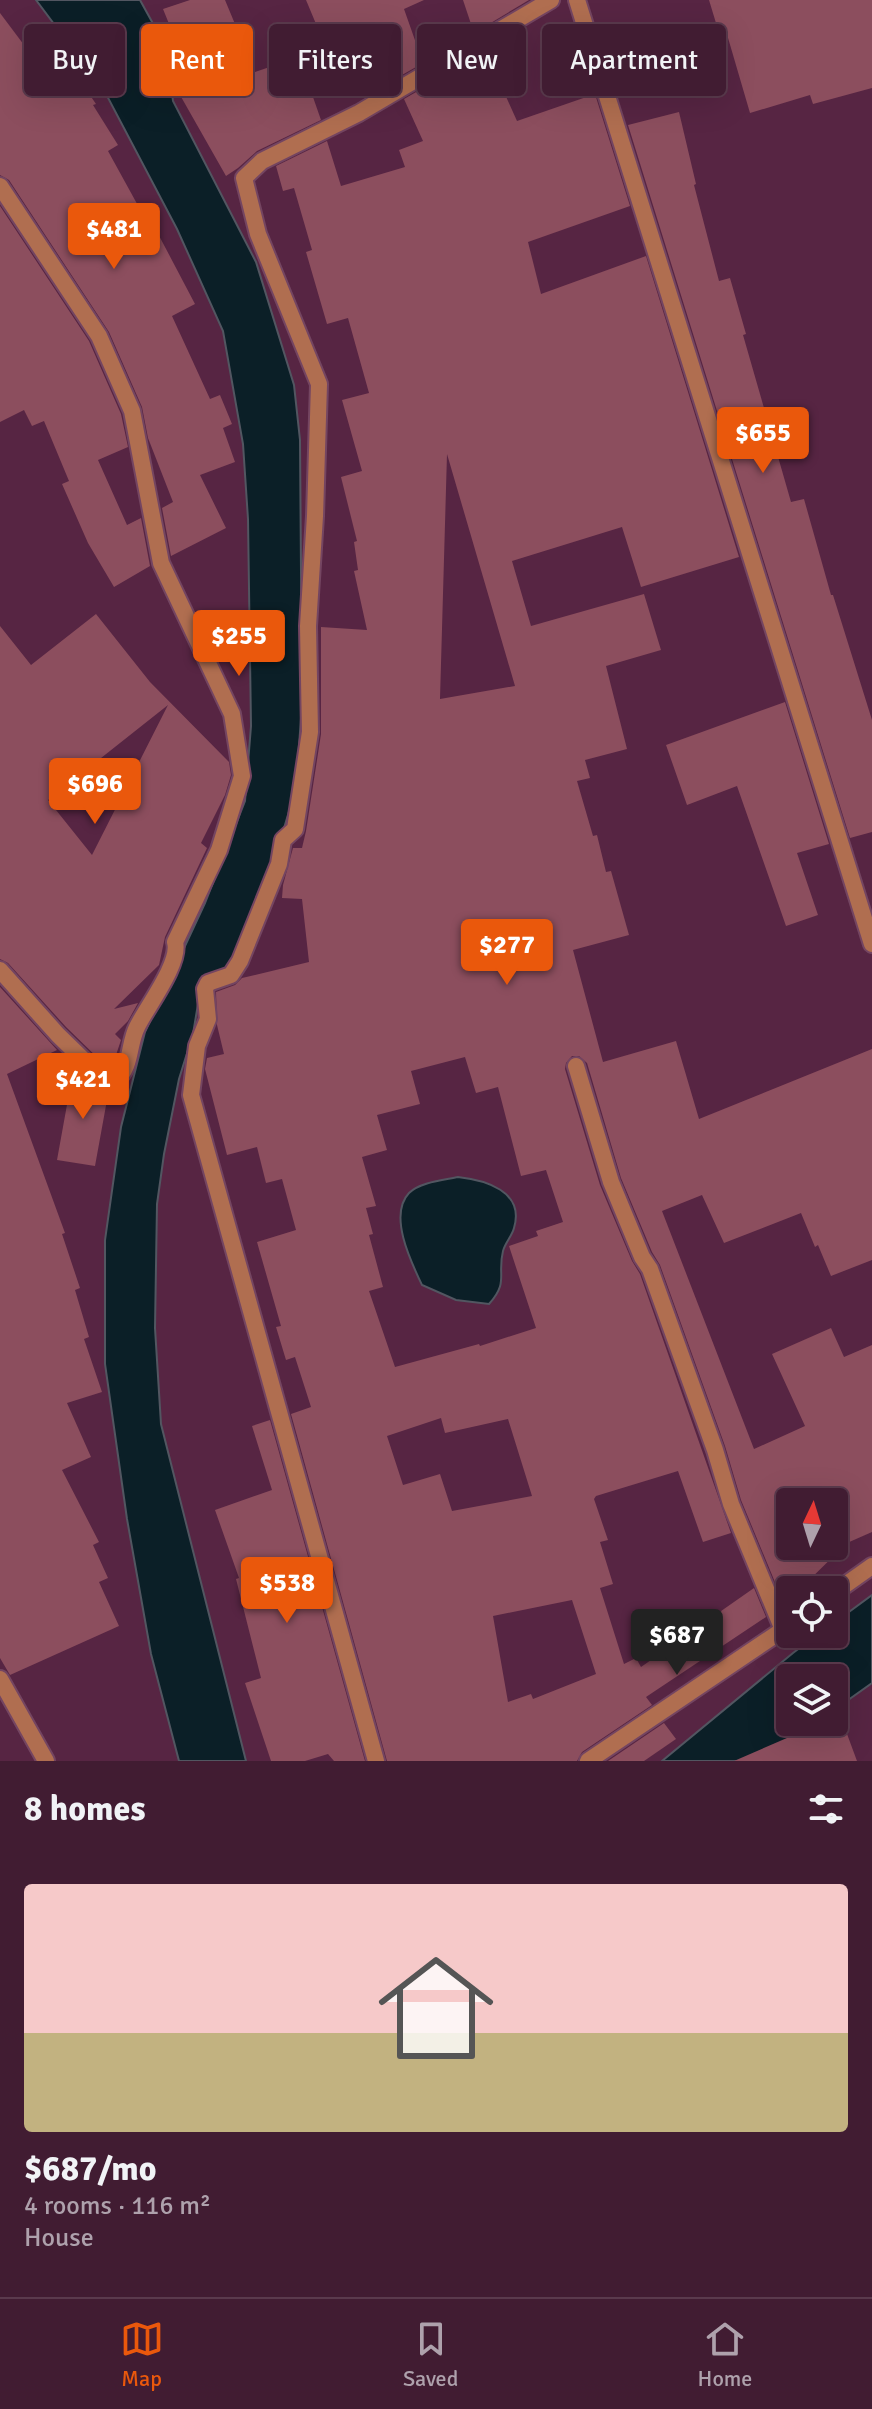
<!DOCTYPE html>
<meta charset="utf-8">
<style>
body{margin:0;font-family:Signika,sans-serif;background:#48253a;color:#f1f3f6;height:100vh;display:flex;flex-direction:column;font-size:30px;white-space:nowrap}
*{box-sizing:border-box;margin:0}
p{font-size:26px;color:#aea1ac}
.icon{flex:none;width:44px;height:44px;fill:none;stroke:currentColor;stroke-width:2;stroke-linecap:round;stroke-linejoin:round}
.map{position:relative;height:1761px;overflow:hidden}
.panel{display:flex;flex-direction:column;background:#411c32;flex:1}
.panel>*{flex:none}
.banner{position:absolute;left:24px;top:24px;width:824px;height:72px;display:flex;gap:16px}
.needle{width:52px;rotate:4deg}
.buttons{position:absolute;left:776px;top:1488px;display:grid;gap:16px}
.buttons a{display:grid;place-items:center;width:72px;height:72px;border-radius:8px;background:#411c32;box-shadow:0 8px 32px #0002,0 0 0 2px #5a3a4d;font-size:40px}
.price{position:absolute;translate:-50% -68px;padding:0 18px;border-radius:8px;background:#ea580c;color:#fff;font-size:26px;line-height:52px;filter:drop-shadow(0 2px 4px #0008)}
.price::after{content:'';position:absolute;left:50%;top:48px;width:24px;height:18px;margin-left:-12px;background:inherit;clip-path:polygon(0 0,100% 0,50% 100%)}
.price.on{background:#222;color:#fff}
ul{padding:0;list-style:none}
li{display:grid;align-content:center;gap:16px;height:424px;padding:0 24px}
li+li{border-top:2px solid #5a3a4d}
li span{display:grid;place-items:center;height:248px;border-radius:8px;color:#555}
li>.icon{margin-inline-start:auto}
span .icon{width:144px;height:144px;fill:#fffc;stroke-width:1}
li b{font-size:34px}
h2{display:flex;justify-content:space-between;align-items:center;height:96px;padding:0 24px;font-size:34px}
.chip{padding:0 28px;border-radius:8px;background:#411c32;box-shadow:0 8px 32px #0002,0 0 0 2px #5a3a4d;font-size:28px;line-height:72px}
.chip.on{background:#ea580c;color:#fff}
.dock{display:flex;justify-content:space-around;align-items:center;height:112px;border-top:2px solid #5a3a4d;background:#411c32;font-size:22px;color:#aea1ac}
.dock a{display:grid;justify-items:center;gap:4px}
.dock .on{color:#ea580c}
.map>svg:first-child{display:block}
</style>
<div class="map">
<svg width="872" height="1761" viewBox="0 0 872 1761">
<rect width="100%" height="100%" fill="#572543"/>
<!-- water -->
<g fill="#0b1f27" stroke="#525661" stroke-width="2">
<polygon points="36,0 140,0 162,40 168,62 173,101 256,262 294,385 300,440 302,704 296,788 270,875 245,941 227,967 210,979 200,992 193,1034 179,1079 164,1154 157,1204 155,1328 161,1424 246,1761 179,1761 151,1654 127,1519 105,1364 105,1240 121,1127 145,1032 205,903 245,801 251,726 248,519 243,444 223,331 177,229 105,92"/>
<path d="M458 1177C485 1180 525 1191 514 1228 512 1236 505 1243 503 1251 497 1275 509 1282 489 1304L456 1300 422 1285C411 1262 388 1215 409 1193 420 1182 444 1180 458 1177Z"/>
<polygon points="872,1595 872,1683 834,1710 834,1678 790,1678 790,1722 818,1722 764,1761 662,1761 793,1653 818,1634 834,1634 834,1623"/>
</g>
<!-- building -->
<g fill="#8c4e5e" fill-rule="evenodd">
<polygon points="190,0 225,0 255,72 299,57 321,120 257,151 238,168 226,176 180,95 195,88 163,9"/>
<polygon points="306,0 424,0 404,9 423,63 395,79 393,76 390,78 371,23 324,43"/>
<polygon points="463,0 529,0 474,33"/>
<polygon points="709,0 872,0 872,88 813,104 810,95 750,113 726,31 719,33"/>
<polygon points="0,13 27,49 37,42 63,80 75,73 96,104 93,105 118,145 108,151 141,211 145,209 195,304 172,316 210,399 220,395 232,424 223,428 235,462 200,475 226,528 171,556 162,508 173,502 148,438 142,407 109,332 9,180 0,175"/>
<path d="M491 63 517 121 595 94 630 206 528 242 541 294 646 256 739 557 641 587 622 527 512 561 531 626 644 594 661 650 606 666 627 749 585 760 590 778 577 781 593 836 597 835 606 872 611 871 629 935 573 950 603 1062 676 1041 699 1119 872 1049V1260L831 1276 818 1245 815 1247 801 1213 724 1243 702 1195 662 1211 754 1449 805 1426 772 1354 831 1328 844 1357 872 1345V1532L847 1543 799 1590H790V1598L784 1604 741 1500 725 1446 660 1265 652 1252 621 1178 587 1063 579 1056H572L566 1063 565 1069 600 1185 632 1261 640 1274 731 1533 703 1542 678 1471 596 1496 594 1499 608 1540 600 1542 613 1584 600 1588 624 1664 636 1658 641 1667 754 1588 766 1617 646 1697 652 1705 582 1752 577 1761H387L291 1414 311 1407 295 1357 286 1360 276 1327 281 1326 257 1242 296 1230 282 1179 266 1183 257 1147 227 1155 205 1069 207 1058 224 1054 217 1025 216 992 235 985 242 978 309 962 302 899 282 898 283 885 293 848H302L306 831 321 734V627L367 630 354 571 358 570 354 542 357 541 341 477 362 471 342 400 369 393 348 318 327 324 306 252 312 250 294 188 283 191 276 166 327 141 341 186 405 167 399 150 423 141 404 99 430 84 432 90ZM447 454 515 686 440 699ZM465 1057 476 1093 498 1087 521 1176 546 1170 563 1222 536 1231 538 1236 509 1246 536 1328 480 1346 479 1344 395 1367 369 1291 383 1287 369 1235 373 1234 366 1208 376 1206 362 1157 387 1150 377 1115 420 1104 411 1071ZM441 1418 445 1433 508 1419 532 1496 452 1511 440 1474 403 1485 387 1436ZM790 1502H834V1546H790ZM572 1600 596 1674 533 1699 531 1694 508 1702 493 1616Z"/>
<polygon points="679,112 696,184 694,185 719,281 730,278 746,334 743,335 791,502 804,499 831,595 833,595 872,720 872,832 850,838 628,125"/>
<polygon points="0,206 89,341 121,414 128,447 98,460 127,525 141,518 150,566 114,587 88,543 62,484 69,481 44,421 32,426 24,410 0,422"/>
<path d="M96 614 150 682 229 762 231 775 225 795 201 843 207 848 165 937 159 965 114 1009 138 1003 128 1021 115 1034 121 1040 112 1067 104 1064 66 1027 8 963 0 959V626L31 665ZM168 705 92 855 48 800Z"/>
<polygon points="785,702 829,844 797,853 818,915 786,926 737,786 687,805 666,745"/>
<polygon points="0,987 57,1050 7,1074 65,1233 62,1234 80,1288 75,1290 89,1337 84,1339 102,1392 67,1403 91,1457 62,1470 99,1542 93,1545 108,1578 99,1582 119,1626 10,1675 0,1658"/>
<polygon points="74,1066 91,1082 109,1089 95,1166 57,1160"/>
<polygon points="270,1420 365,1761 334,1761 328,1754 305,1761 271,1761 245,1683 261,1678 236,1579 239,1578 215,1510 272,1490 252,1426"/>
<polygon points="840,1715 857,1761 734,1761 824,1722 834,1722 834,1718"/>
<polygon points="664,1723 676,1739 644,1761 608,1761"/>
</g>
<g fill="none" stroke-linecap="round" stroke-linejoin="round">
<!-- street casing -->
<g stroke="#744561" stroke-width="20">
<g id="street">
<polyline points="577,0 872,944"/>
<path d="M0 186 99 336 117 377 132 411 161 563 232 714 242 776 219 850 175 942C181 963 146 1008 137 1027 128 1045 132 1067 116 1080L98 1074 58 1035 0 970"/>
<polyline points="576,1066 611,1182 642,1257 650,1269 715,1450 731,1504 783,1630"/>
<polyline points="834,1593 872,1566"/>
<polyline points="0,1679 46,1761"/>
<polyline points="376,1761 191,1095 197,1046 208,1019 205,989 208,983 231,975 240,961 279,864 283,840 295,829 310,732 308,626 315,516 319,384 258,234 244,178 262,161 359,113 551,0"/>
<polyline points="588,1761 790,1625"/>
</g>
</g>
<!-- street -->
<use href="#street" stroke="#b06e50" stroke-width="16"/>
</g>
</svg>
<div class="buttons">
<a><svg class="needle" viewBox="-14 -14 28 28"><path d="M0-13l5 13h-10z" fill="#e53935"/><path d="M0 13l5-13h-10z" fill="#aea1ac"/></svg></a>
<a><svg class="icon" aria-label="locate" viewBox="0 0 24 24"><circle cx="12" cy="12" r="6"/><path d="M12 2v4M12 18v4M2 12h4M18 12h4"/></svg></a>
<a><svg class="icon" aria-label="layers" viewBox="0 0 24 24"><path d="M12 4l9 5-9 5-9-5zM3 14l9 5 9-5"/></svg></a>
</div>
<b class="price" style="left:114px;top:271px">$481</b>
<b class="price" style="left:763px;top:475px">$655</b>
<b class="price" style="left:239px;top:678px">$255</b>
<b class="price" style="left:95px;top:826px">$696</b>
<b class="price" style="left:507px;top:987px">$277</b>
<b class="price" style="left:83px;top:1121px">$421</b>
<b class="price" style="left:287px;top:1625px">$538</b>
<b class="price on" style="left:677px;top:1677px">$687</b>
<div class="banner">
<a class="chip">Buy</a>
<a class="chip on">Rent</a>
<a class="chip">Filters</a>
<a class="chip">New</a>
<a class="chip">Apartment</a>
</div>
</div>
<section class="panel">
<h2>8 homes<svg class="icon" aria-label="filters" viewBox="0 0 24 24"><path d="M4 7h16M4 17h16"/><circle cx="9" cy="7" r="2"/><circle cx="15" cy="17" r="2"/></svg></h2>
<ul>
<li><span style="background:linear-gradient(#f6c9c9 60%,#c2b280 0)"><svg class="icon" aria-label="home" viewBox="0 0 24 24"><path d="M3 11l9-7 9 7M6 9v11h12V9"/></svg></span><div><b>$687/mo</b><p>4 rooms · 116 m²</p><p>House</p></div></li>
</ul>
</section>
<nav class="dock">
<a class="on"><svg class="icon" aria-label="map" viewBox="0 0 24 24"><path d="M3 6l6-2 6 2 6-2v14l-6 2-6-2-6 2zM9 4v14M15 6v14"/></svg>Map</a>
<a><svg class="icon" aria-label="saved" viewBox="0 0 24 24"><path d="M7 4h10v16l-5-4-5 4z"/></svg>Saved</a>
<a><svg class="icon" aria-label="home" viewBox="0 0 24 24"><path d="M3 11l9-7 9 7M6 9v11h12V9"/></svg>Home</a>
</nav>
